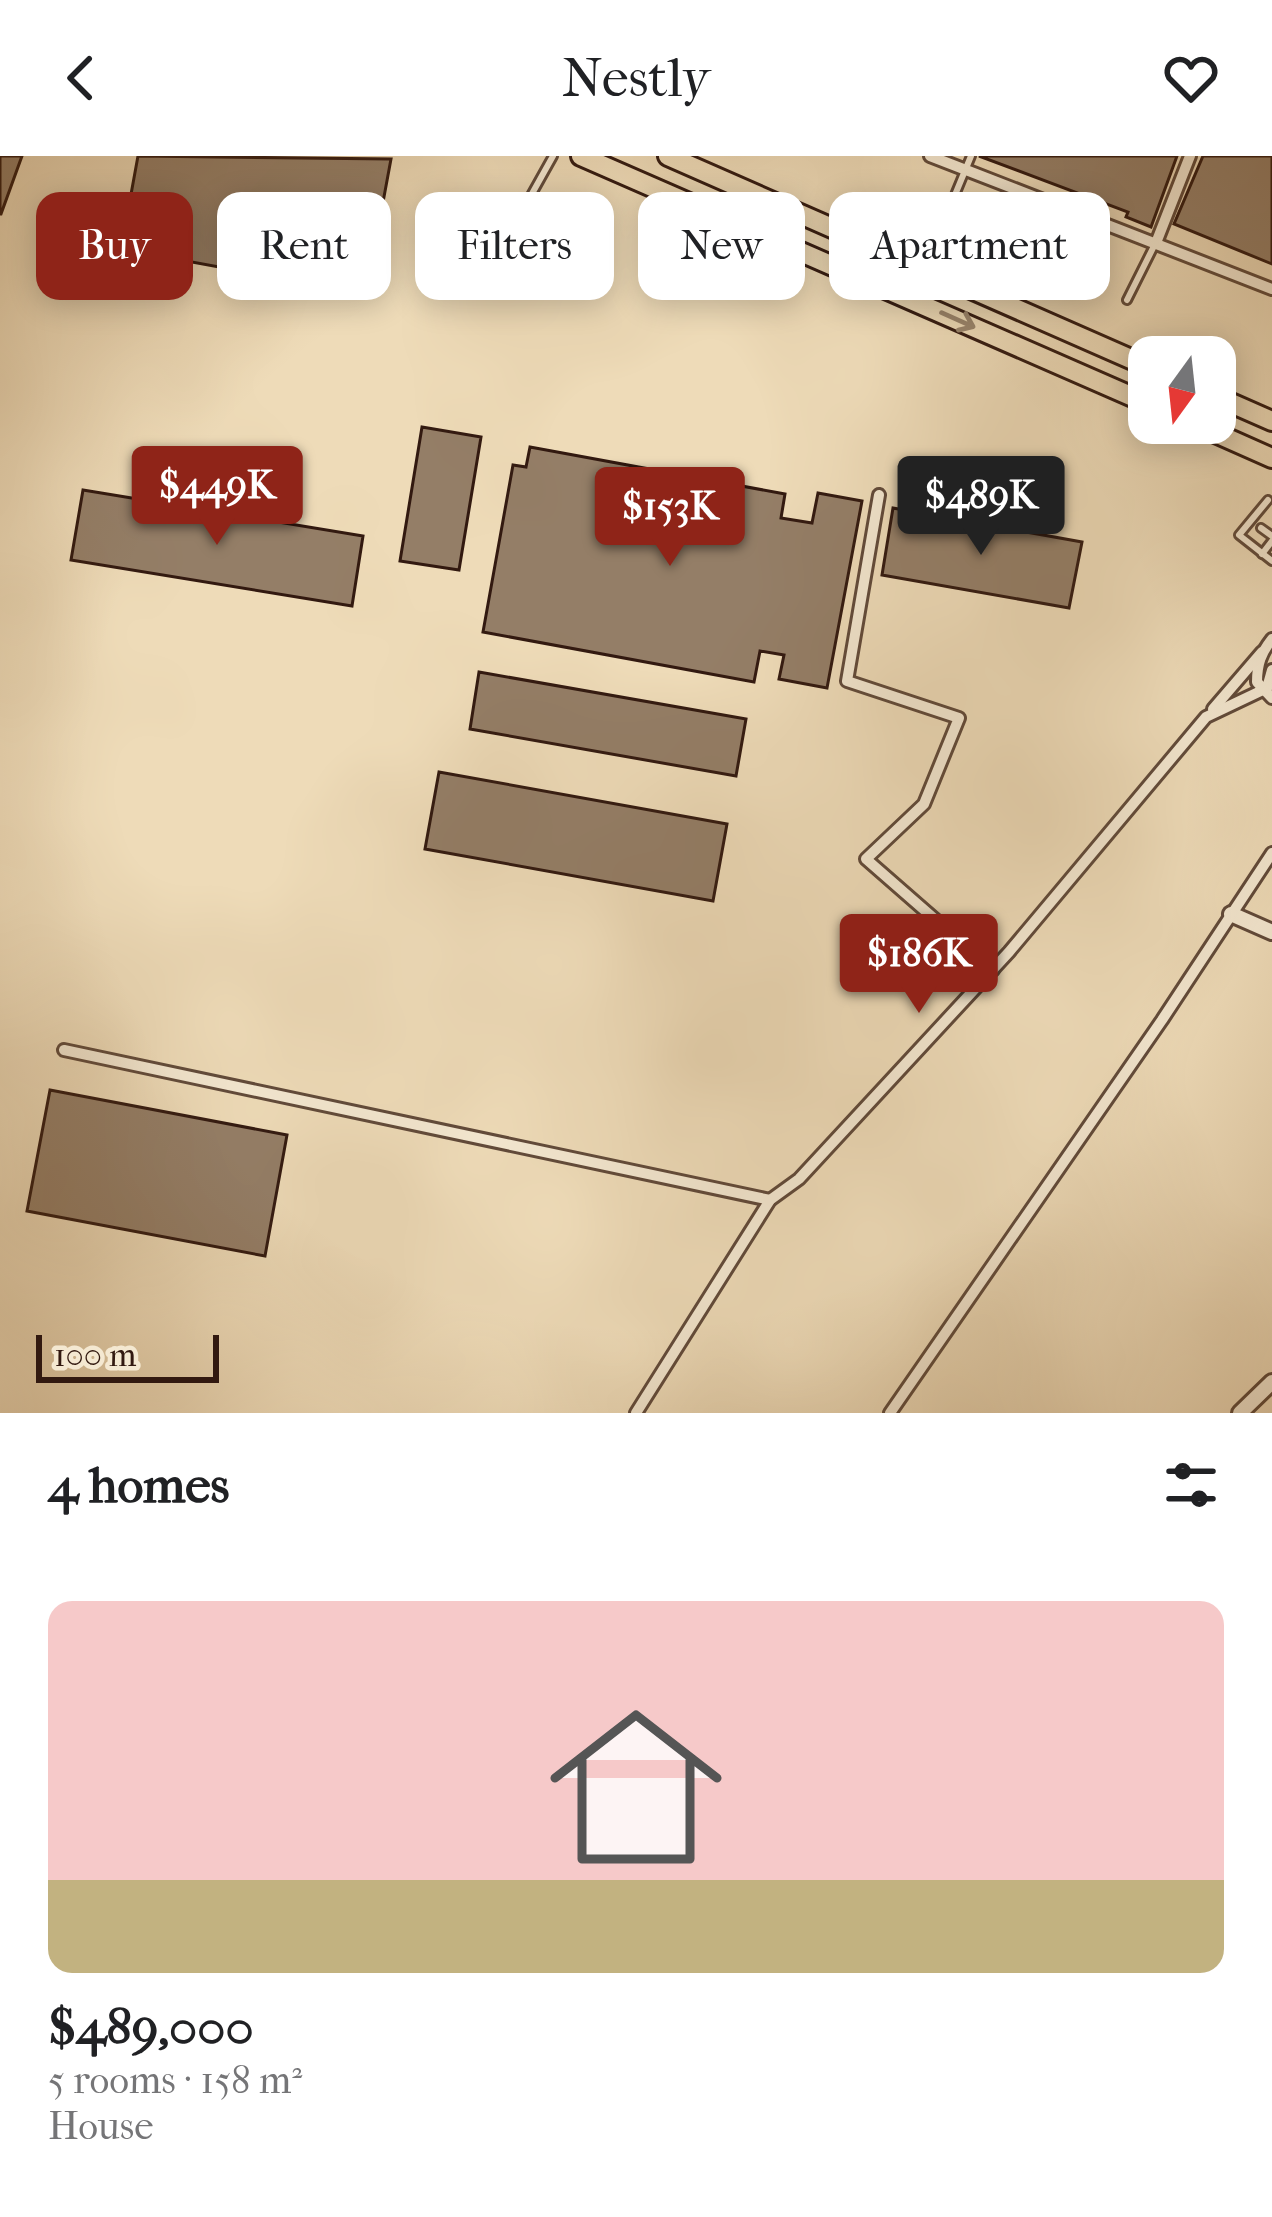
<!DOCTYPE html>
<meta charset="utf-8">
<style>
body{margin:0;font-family:"IM FELL French Canon",serif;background:#f2f2f2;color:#202124;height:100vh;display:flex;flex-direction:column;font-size:45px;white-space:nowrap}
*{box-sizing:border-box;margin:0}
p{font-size:39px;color:#757577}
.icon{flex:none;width:66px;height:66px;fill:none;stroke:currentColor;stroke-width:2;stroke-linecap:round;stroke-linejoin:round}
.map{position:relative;height:1257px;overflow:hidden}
.panel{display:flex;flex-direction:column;background:#fff;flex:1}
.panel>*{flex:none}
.banner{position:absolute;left:36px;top:36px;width:1200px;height:108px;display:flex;gap:24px}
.needle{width:78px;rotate:195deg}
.controls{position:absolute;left:1128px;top:180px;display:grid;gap:24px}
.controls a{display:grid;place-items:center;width:108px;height:108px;border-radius:24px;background:#fff;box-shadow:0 6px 30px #0003;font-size:60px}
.scale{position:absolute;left:36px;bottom:30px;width:183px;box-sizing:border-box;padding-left:12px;border:6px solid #321910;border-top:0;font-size:33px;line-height:42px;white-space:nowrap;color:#321910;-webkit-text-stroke:9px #f4e8d1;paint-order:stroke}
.price{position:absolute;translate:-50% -102px;padding:0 27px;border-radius:12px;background:#8f2418;color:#fff;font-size:39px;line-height:78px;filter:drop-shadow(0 3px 6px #0008)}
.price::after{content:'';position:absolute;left:50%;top:72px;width:36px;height:27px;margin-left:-18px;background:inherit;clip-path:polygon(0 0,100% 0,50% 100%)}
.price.active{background:#222;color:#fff}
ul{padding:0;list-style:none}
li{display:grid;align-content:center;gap:24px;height:636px;padding:0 48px}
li+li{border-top:3px solid #e0e0e0}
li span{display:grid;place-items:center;height:372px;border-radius:24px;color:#555}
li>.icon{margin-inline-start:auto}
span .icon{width:216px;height:216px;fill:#fffc;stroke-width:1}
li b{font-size:51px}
h2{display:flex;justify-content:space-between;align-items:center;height:144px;padding:0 48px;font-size:51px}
.chip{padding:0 42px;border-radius:24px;background:#fff;box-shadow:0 6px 30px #0003;font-size:42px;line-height:108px}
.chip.active{background:#8f2418;color:#fff}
header{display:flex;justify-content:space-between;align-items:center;height:156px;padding:0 48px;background:#fff;font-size:54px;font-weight:600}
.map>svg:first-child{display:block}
</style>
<header><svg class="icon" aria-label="back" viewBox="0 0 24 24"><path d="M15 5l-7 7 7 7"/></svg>Nestly<svg class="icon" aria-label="heart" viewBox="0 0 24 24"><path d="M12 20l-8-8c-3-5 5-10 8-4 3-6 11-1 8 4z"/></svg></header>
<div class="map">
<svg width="1272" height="1257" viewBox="0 0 1272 1257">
<rect width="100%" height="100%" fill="#eedbb8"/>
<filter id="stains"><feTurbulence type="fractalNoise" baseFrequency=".00167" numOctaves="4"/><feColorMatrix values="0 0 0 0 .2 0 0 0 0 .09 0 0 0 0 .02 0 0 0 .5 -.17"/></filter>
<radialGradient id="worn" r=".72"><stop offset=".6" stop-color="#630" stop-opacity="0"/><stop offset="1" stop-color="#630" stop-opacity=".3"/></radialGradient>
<!-- building -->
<g fill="#947e67" stroke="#321910" stroke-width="3">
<polygon points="0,0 22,0 1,58 0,58"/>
<polygon points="138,0 391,3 366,138 121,93"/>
<polygon points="979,0 1177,0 1151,71 1126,61 1128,56"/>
<polygon points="1203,0 1272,0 1272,108 1174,68"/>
<polygon points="422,271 481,281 459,414 400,405"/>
<polygon points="530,291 785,338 781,362 812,367 818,337 862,345 827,532 779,523 784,499 760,495 754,526 483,476 513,309 526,311"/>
<polygon points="83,334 363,380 352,450 71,404"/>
<polygon points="893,352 1082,386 1069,452 882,419"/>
<polygon points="479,516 746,563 736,620 470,573"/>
<polygon points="439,616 727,668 713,745 425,693"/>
<polygon points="50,934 287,979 265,1100 27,1055"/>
</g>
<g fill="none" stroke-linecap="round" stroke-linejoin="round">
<!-- service casing -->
<g stroke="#614a3a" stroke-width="12">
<g id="service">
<polyline points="524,52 553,0"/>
<polyline points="936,85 947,115"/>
<polyline points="910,99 936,85 971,0"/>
<polyline points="1127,144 1155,88"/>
<polyline points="1268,344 1239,379 1272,405"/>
<polyline points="1261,372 1272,380"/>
<polyline points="1262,398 1272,385"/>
</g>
</g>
<!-- minor casing -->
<g stroke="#614a3a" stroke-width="16">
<g id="minor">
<polyline points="930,0 1272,133"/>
<polyline points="1156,87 1190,0"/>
<polyline points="879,339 847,525 959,562 924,648 866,703 993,814"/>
<path d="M1272 483C1261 497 1257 508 1257 526L1272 542"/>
<polyline points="1267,532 1272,514"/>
<polyline points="1213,553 1262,496"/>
<polyline points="64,894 770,1044"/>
<polyline points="636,1257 770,1044 799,1023 1009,796 1206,561 1267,532"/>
<polyline points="890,1257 1162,864 1272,697"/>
</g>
</g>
<!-- tertiary casing -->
<g stroke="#614a3a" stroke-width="20">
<g id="tertiary">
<polyline points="1231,758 1272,776"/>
<polyline points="1240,1257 1272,1226"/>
</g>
</g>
<!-- primary casing -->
<g stroke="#321910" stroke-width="24">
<g id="primary">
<polyline points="581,0 1149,248"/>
<polyline points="668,0 1149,211"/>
<polyline points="1215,240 1272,265"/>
<polyline points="1193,267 1272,302"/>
</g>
</g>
<!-- service -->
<use href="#service" stroke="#f4e8d1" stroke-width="6"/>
<!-- minor -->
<use href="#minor" stroke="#f4e8d1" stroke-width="10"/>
<!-- tertiary -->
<use href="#tertiary" stroke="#f4e8d1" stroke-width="14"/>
<!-- primary -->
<use href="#primary" stroke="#eedbb8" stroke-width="18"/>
</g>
<!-- one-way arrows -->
<defs><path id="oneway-shaft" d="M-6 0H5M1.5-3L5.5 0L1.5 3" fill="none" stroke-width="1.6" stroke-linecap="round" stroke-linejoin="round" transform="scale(3)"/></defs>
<use stroke="#99846c" href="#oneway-shaft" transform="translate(958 164) rotate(24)"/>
<rect width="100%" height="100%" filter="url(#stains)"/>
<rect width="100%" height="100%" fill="url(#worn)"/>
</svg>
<div class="controls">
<a><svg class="needle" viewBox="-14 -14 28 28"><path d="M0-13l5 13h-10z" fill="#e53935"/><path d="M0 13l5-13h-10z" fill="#757577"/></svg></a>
</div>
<div class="scale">100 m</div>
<b class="price" style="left:217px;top:392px">$449K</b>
<b class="price active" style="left:981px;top:402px">$489K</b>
<b class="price" style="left:670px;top:413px">$153K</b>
<b class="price" style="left:919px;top:860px">$186K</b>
<div class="banner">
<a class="chip active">Buy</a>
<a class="chip">Rent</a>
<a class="chip">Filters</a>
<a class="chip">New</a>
<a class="chip">Apartment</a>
</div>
</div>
<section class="panel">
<h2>4 homes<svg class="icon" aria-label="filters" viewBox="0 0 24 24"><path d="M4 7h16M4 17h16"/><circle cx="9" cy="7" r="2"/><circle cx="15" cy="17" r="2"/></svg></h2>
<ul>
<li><span style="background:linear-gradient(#f6c9c9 75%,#c2b280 0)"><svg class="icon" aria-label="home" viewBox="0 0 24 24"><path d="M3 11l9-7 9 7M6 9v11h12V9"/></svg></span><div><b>$489,000</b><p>5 rooms · 158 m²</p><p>House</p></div></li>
</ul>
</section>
